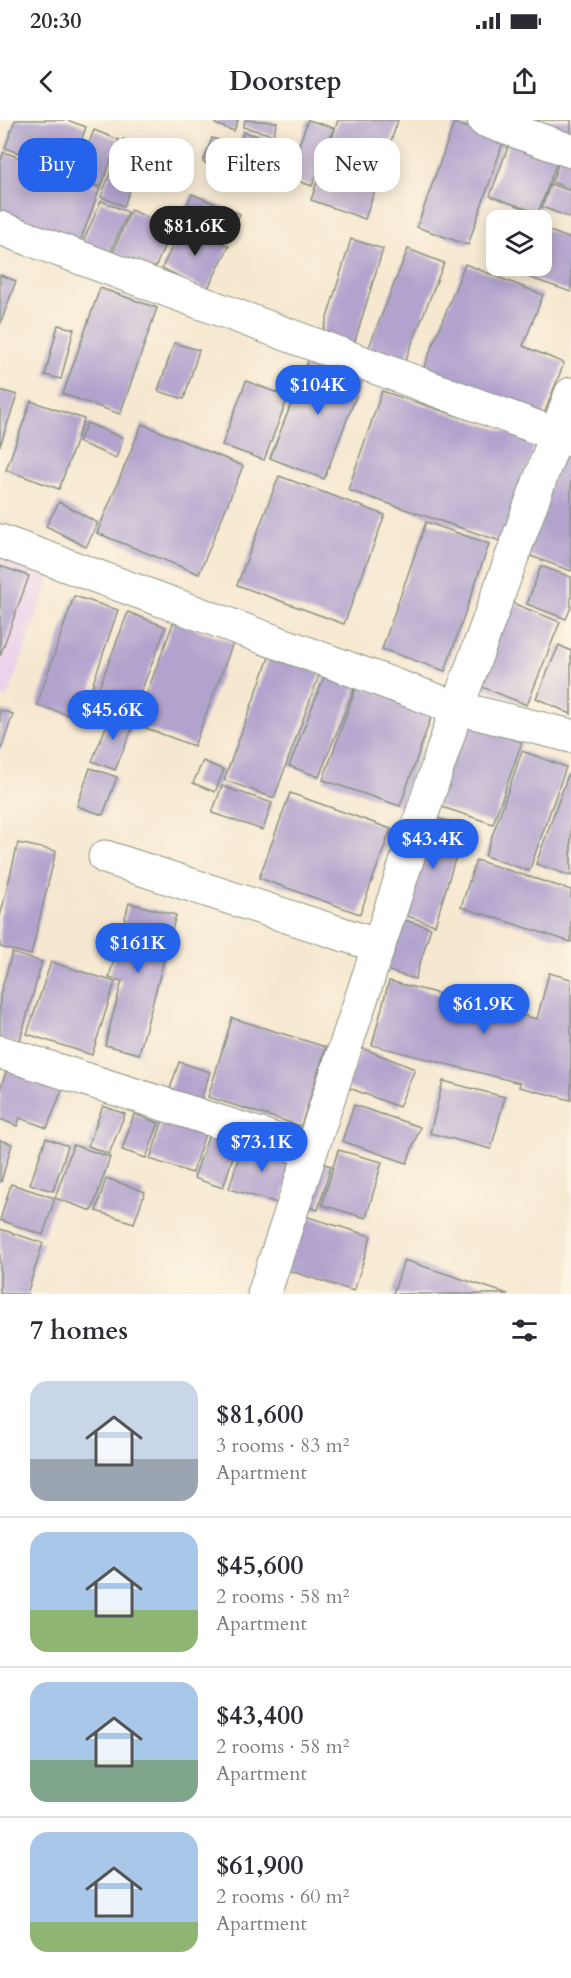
<!DOCTYPE html>
<meta charset="utf-8">
<style>
body{margin:0;font-family:Cardo,serif;background:#f7f7f7;color:#2b2b33;height:100vh;display:flex;flex-direction:column;font-size:22px;white-space:nowrap}
*{box-sizing:border-box;margin:0}
p{font-size:20px;color:#7c7c81}
.icon{flex:none;width:33px;height:33px;fill:none;stroke:currentColor;stroke-width:2;stroke-linecap:round;stroke-linejoin:round}
.map{position:relative;height:1174px;overflow:hidden}
.side{display:flex;flex-direction:column;background:#fff;flex:1}
.side>*{flex:none}
.top-card{position:absolute;left:18px;top:18px;width:536px;height:54px;display:flex;gap:12px}
.controls{position:absolute;left:486px;top:90px;display:grid;gap:12px}
.controls a{display:grid;place-items:center;width:66px;height:66px;border-radius:12px;background:#fff;box-shadow:0 3px 15px #0003;font-size:30px}
.price{position:absolute;translate:-50% -51px;padding:0 14px;border-radius:21px;background:#2563eb;color:#fff;font-size:20px;line-height:39px;filter:drop-shadow(0 2px 3px #0008)}
.price::after{content:'';position:absolute;left:50%;top:36px;width:18px;height:14px;margin-left:-9px;background:inherit;clip-path:polygon(0 0,100% 0,50% 100%)}
.price.current{background:#222;color:#fff}
ul{padding:0;list-style:none}
li{display:flex;align-items:center;gap:18px;height:150px;padding:0 30px}
li+li{border-top:2px solid #e1e1e2}
li span{display:grid;place-items:center;flex:none;width:168px;height:120px;border-radius:18px;color:#555}
li>.icon{margin-inline-start:auto}
span .icon{width:72px;height:72px;fill:#fffc;stroke-width:1}
li b{font-size:26px}
h2{display:flex;justify-content:space-between;align-items:center;height:72px;padding:0 30px;font-size:26px}
.tag{padding:0 21px;border-radius:18px;background:#fff;box-shadow:0 3px 15px #0003;font-size:21px;line-height:54px}
.tag.current{background:#2563eb;color:#fff}
.status{display:flex;justify-content:space-between;align-items:center;height:42px;padding:0 30px;background:#fff;direction:ltr}
.status svg{height:16px;fill:currentColor}
header{display:flex;justify-content:space-between;align-items:center;height:78px;padding:0 30px;background:#fff;font-size:27px;font-weight:800}
.map>svg:first-child{display:block}
</style>
<div class="status"><b>20:30</b><svg viewBox="0 0 49 12"><path d="M0 12V9h3v3zM5 12V6h3v6zM10 12V3h3v9zM15 12V0h3v12zM26 1h20v11H26zM47 4h2v5h-2z"/></svg></div>
<header><svg class="icon" aria-label="back" viewBox="0 0 24 24"><path d="M15 5l-7 7 7 7"/></svg>Doorstep<svg class="icon" aria-label="share" viewBox="0 0 24 24"><path d="M12 15V3M7 8l5-5 5 5M5 13v7h14v-7"/></svg></header>
<div class="map">
<svg width="571" height="1174" viewBox="0 0 571 1174">
<rect width="100%" height="100%" fill="#fcf5e5"/>
<filter id="ink" filterUnits="userSpaceOnUse"><feTurbulence type="fractalNoise" baseFrequency=".0167" numOctaves="2"/><feDisplacementMap in="SourceGraphic" scale="12" xChannelSelector="R" yChannelSelector="G"/><feConvolveMatrix kernelMatrix="1 2 1 2 8 2 1 2 1" color-interpolation-filters="sRGB"/></filter>
<filter id="wash" filterUnits="userSpaceOnUse"><feTurbulence type="fractalNoise" baseFrequency=".008" numOctaves="4" result="noise"/><feDisplacementMap in="SourceGraphic" scale="24" xChannelSelector="R" yChannelSelector="G"/><feGaussianBlur stdDeviation="1.35" result="paint"/><feColorMatrix in="noise" values="0 0 0 0 0 0 0 0 0 0 0 0 0 0 0 0 0 1.4 0 .05"/><feComposite in="paint" operator="in"/></filter>
<g filter="url(#wash)">
<rect width="100%" height="100%" fill="#f6e8d0"/>
<!-- built -->
<polygon fill="#ecd1ea" points="0,439 50,458 7,579 0,576"/>
<g id="blocks">
<!-- building -->
<g fill="#b1a3cd">
<polygon points="15,0 67,0 86,7 70,52 5,28"/>
<polygon points="216,0 238,0 234,11 215,4"/>
<polygon points="245,0 277,2 273,15 243,7"/>
<polygon points="308,0 334,8 312,66 287,57"/>
<polygon points="338,0 398,0 365,99 311,80"/>
<polygon points="517,0 571,0 571,21"/>
<polygon points="454,3 504,20 468,125 417,107"/>
<polygon points="94,10 119,20 101,67 76,57"/>
<polygon points="243,12 265,18 252,58 231,51"/>
<polygon points="512,16 560,34 538,93 490,76"/>
<polygon points="212,18 236,26 227,51 203,42"/>
<polygon points="123,19 146,27 124,86 101,77"/>
<polygon points="4,32 100,68 77,130 0,102 0,43"/>
<polygon points="561,36 571,39 571,69 552,62"/>
<polygon points="550,64 571,71 571,98 542,87"/>
<polygon points="192,74 240,94 228,121 180,101"/>
<polygon points="101,81 128,92 106,142 79,131"/>
<polygon points="131,90 172,108 151,158 109,141"/>
<polygon points="183,104 229,126 207,170 162,148"/>
<polygon points="542,108 571,119 571,172 522,155 526,146 542,146"/>
<polygon points="351,119 383,129 353,227 321,218"/>
<polygon points="408,129 444,143 403,246 367,232"/>
<polygon points="465,144 543,175 523,226 564,243 542,299 422,252"/>
<polygon points="0,155 16,161 0,205"/>
<polygon points="100,168 157,188 120,294 63,274"/>
<polygon points="58,205 74,209 61,259 45,255"/>
<polygon points="174,223 199,230 184,279 158,271"/>
<polygon points="311,233 365,253 324,359 270,338"/>
<polygon points="246,261 288,277 264,340 222,325"/>
<polygon points="0,270 17,275 0,326"/>
<polygon points="382,271 536,322 503,422 348,370"/>
<polygon points="31,281 84,299 59,369 6,350"/>
<polygon points="87,303 123,318 116,338 78,322"/>
<polygon points="142,304 243,346 199,454 97,413"/>
<polygon points="562,332 571,335 571,451 525,434"/>
<polygon points="279,356 385,395 344,504 237,465"/>
<polygon points="59,382 98,403 86,427 46,406"/>
<polygon points="426,402 489,424 445,551 382,529"/>
<polygon points="0,446 29,456 0,536"/>
<polygon points="541,446 571,457 571,487 566,499 527,484"/>
<polygon points="74,476 118,490 81,599 37,585"/>
<polygon points="510,482 560,502 527,585 477,565"/>
<polygon points="128,492 166,507 132,595 110,587 105,600 89,594"/>
<polygon points="174,501 233,523 194,626 135,604"/>
<polygon points="559,525 571,531 571,594 536,578"/>
<polygon points="270,535 320,553 274,678 224,660"/>
<polygon points="326,552 356,564 319,657 289,646"/>
<polygon points="357,565 433,592 400,686 323,660"/>
<polygon points="0,590 13,594 0,632"/>
<polygon points="112,592 135,602 115,650 92,641"/>
<polygon points="464,602 522,622 493,704 436,685"/>
<polygon points="522,631 566,647 529,751 485,736"/>
<polygon points="203,641 224,650 215,672 193,663"/>
<polygon points="90,648 117,657 103,695 77,686"/>
<polygon points="568,655 571,656 571,756 536,744"/>
<polygon points="222,666 272,683 263,710 212,693"/>
<polygon points="290,673 391,709 360,794 259,758"/>
<polygon points="431,696 465,706 435,805 401,794"/>
<polygon points="18,723 56,731 31,835 0,827 0,797"/>
<polygon points="476,740 571,770 571,822 461,787"/>
<polygon points="129,783 176,795 139,934 105,925 122,861 109,858"/>
<polygon points="401,799 431,808 415,859 385,850"/>
<polygon points="12,833 42,842 19,924 0,919 0,875"/>
<polygon points="51,842 115,862 92,935 27,914"/>
<polygon points="549,853 571,859 571,980 519,967 520,963 372,925 389,861 537,899"/>
<polygon points="232,898 326,927 301,1006 208,977"/>
<polygon points="362,928 415,949 399,987 347,967"/>
<polygon points="179,942 210,952 200,982 169,972"/>
<polygon points="9,944 64,965 47,1008 20,998 17,1006 0,999 0,969"/>
<polygon points="443,961 505,977 491,1029 430,1013"/>
<polygon points="354,985 420,1007 407,1043 342,1021"/>
<polygon points="103,986 125,994 109,1034 88,1026"/>
<polygon points="134,994 159,1003 146,1038 122,1030"/>
<polygon points="164,997 206,1011 192,1053 150,1039"/>
<polygon points="209,1014 237,1024 223,1068 194,1058"/>
<polygon points="46,1018 68,1026 53,1071 30,1064"/>
<polygon points="0,1020 12,1024 1,1062 0,1062"/>
<polygon points="243,1022 295,1037 281,1084 229,1069"/>
<polygon points="73,1025 110,1037 92,1091 55,1078"/>
<polygon points="338,1030 382,1042 366,1098 322,1085"/>
<polygon points="312,1040 331,1046 318,1090 299,1084"/>
<polygon points="106,1058 145,1072 134,1103 96,1091"/>
<polygon points="11,1064 55,1078 43,1115 0,1100"/>
<polygon points="301,1095 371,1116 354,1171 284,1149"/>
<polygon points="0,1109 43,1123 27,1174 0,1174"/>
<polygon points="404,1140 508,1174 393,1174"/>
</g>
</g>
</g>
<g filter="url(#ink)">
<use href="#blocks" fill-opacity="0" stroke="#8a9282" stroke-width="1.5"/>
<g fill="none" stroke-linecap="round" stroke-linejoin="round">
<!-- minor casing -->
<g stroke="#8a9282" stroke-width="35">
<g id="minor">
<polyline points="484,0 571,31"/>
<polyline points="0,108 571,320"/>
<polyline points="0,421 457,588 571,616"/>
<polyline points="105,737 379,826"/>
<polyline points="0,932 311,1031"/>
<polyline points="264,1174 457,588 571,274"/>
</g>
</g>
<!-- minor -->
<use href="#minor" stroke="#fff" stroke-width="33"/>
</g>
</g>
</svg>
<div class="controls">
<a><svg class="icon" aria-label="layers" viewBox="0 0 24 24"><path d="M12 4l9 5-9 5-9-5zM3 14l9 5 9-5"/></svg></a>
</div>
<b class="price current" style="left:195px;top:137px">$81.6K</b>
<b class="price" style="left:318px;top:296px">$104K</b>
<b class="price" style="left:113px;top:621px">$45.6K</b>
<b class="price" style="left:433px;top:750px">$43.4K</b>
<b class="price" style="left:138px;top:854px">$161K</b>
<b class="price" style="left:484px;top:915px">$61.9K</b>
<b class="price" style="left:262px;top:1053px">$73.1K</b>
<div class="top-card">
<a class="tag current">Buy</a>
<a class="tag">Rent</a>
<a class="tag">Filters</a>
<a class="tag">New</a>
</div>
</div>
<section class="side">
<h2>7 homes<svg class="icon" aria-label="filters" viewBox="0 0 24 24"><path d="M4 7h16M4 17h16"/><circle cx="9" cy="7" r="2"/><circle cx="15" cy="17" r="2"/></svg></h2>
<ul>
<li><span style="background:linear-gradient(#c9d6e8 65%,#9aa5b1 0)"><svg class="icon" aria-label="home" viewBox="0 0 24 24"><path d="M3 11l9-7 9 7M6 9v11h12V9"/></svg></span><div><b>$81,600</b><p>3 rooms · 83 m²</p><p>Apartment</p></div></li>
<li><span style="background:linear-gradient(#a9c7e8 65%,#8fb573 0)"><svg class="icon" aria-label="home" viewBox="0 0 24 24"><path d="M3 11l9-7 9 7M6 9v11h12V9"/></svg></span><div><b>$45,600</b><p>2 rooms · 58 m²</p><p>Apartment</p></div></li>
<li><span style="background:linear-gradient(#a9c7e8 65%,#7fa58c 0)"><svg class="icon" aria-label="home" viewBox="0 0 24 24"><path d="M3 11l9-7 9 7M6 9v11h12V9"/></svg></span><div><b>$43,400</b><p>2 rooms · 58 m²</p><p>Apartment</p></div></li>
<li><span style="background:linear-gradient(#a9c7e8 75%,#8fb573 0)"><svg class="icon" aria-label="home" viewBox="0 0 24 24"><path d="M3 11l9-7 9 7M6 9v11h12V9"/></svg></span><div><b>$61,900</b><p>2 rooms · 60 m²</p><p>Apartment</p></div></li>
</ul>
</section>
